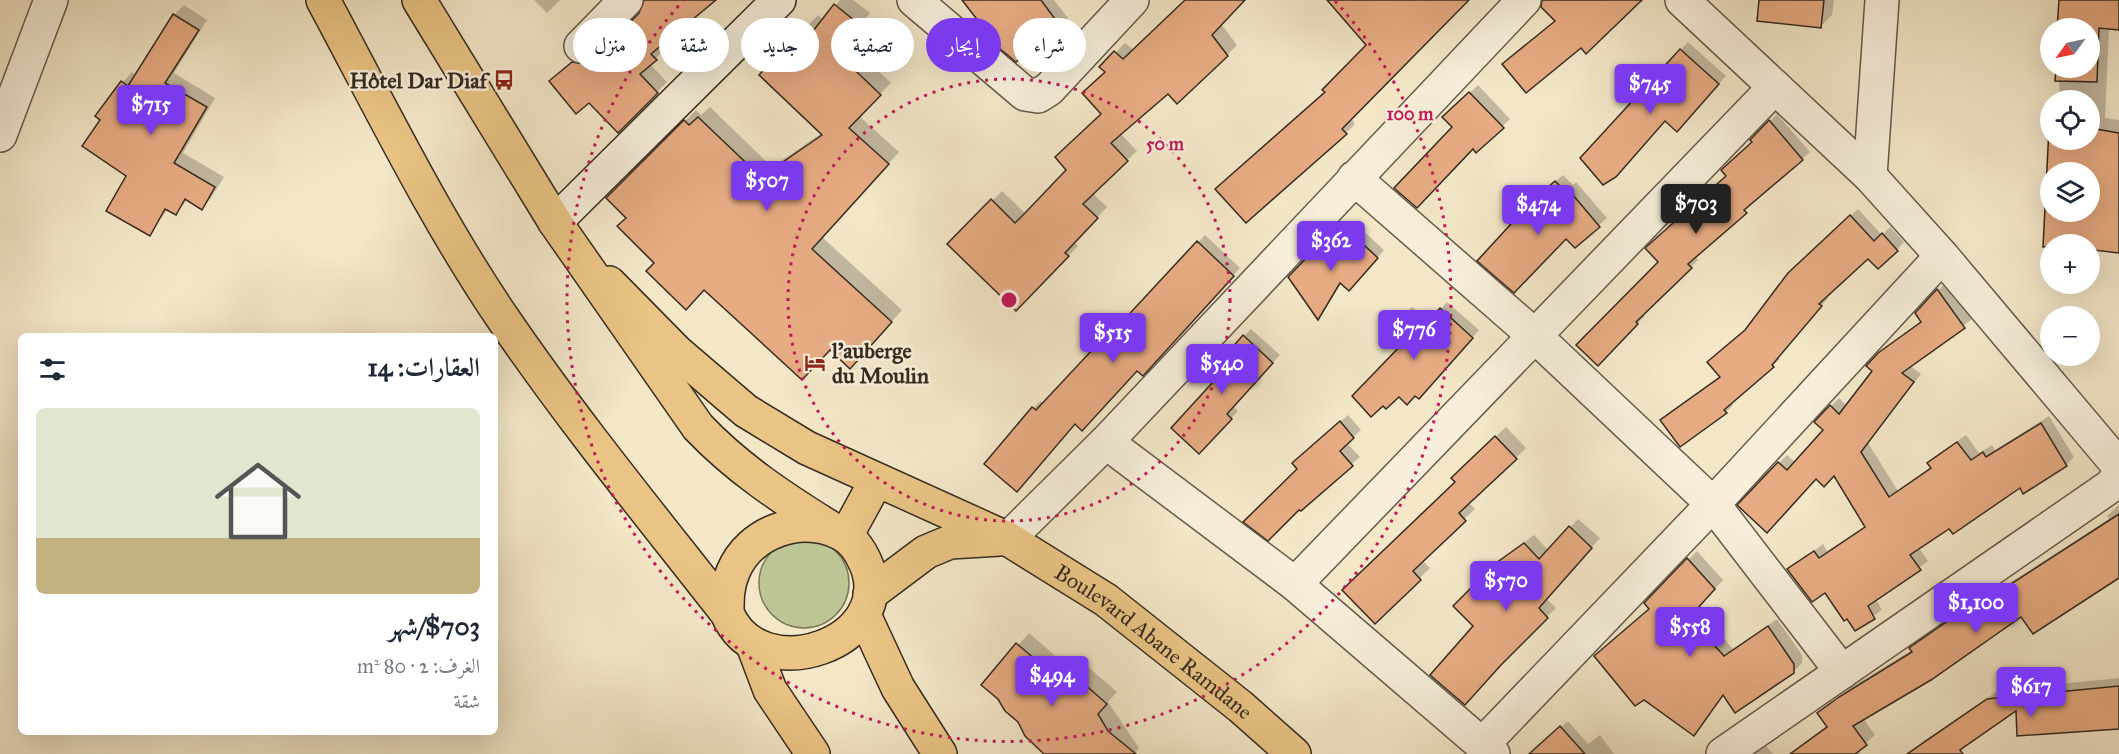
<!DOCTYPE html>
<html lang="ar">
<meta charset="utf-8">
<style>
body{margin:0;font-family:"IM FELL Great Primer",Amiri,serif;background:#f2f2f3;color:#1f2937;direction:rtl;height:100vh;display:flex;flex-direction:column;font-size:22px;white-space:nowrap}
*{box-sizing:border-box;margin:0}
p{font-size:20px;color:#747a83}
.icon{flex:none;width:33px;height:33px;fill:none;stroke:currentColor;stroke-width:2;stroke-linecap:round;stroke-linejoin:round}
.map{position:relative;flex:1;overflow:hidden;direction:ltr}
.details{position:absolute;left:18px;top:333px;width:480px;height:402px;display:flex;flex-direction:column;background:#fff;border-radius:9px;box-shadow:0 6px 24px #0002;direction:rtl}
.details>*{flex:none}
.top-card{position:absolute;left:516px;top:18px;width:570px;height:54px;direction:rtl;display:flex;gap:12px}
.needle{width:39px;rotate:237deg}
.controls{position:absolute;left:2040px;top:18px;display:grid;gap:12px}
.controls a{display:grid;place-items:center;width:60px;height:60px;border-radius:50%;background:#fff;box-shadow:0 6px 24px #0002;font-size:30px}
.price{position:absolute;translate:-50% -51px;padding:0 14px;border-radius:6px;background:#7c3aed;color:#fff;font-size:20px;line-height:39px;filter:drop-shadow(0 2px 3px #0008)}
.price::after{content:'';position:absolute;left:50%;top:36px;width:18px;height:14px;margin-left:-9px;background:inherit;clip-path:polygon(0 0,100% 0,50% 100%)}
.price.current{background:#222;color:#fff}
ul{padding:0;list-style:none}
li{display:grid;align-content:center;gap:12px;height:318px;padding:0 18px}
li span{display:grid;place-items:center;height:186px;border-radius:9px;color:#555}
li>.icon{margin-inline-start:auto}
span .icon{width:108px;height:108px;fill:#fffc;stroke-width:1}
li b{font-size:26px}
h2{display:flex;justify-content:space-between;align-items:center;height:72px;padding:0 18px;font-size:26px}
.chip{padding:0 21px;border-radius:27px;background:#fff;box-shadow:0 6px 24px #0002;font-size:21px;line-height:54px}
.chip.current{background:#7c3aed;color:#fff}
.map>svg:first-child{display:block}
</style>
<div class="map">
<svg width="2119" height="754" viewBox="0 0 2119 754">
<rect width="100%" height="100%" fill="#f3e7c8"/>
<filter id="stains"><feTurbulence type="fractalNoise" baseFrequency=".00333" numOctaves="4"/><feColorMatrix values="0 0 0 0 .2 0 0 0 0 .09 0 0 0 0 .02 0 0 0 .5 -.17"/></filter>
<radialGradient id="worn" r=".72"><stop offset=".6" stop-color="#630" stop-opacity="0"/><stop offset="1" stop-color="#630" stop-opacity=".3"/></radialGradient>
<!-- green -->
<circle fill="#bdc594" stroke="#78785a" stroke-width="1.5" cx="804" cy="583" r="45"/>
<!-- shadow -->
<g fill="#0003" fill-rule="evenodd">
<polygon points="534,0 560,0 547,13"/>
<polygon points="646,0 712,0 661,44 666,48 650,64 667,82 618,131 589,101 551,81 584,52 597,54 605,50 645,6"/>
<polygon points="840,0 853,0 870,13 848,42 891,83 859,116 899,152 822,237 902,310 861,356 830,349 656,263 628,218 608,198 696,110 701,115 710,107 772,167 822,133 808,25 818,15 824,20"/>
<polygon points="978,0 1054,0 1068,18 1016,60"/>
<polygon points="1187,0 1244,0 1221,24 1237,45 1227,55 1168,91 1120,133 1137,151 1092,193 1107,207 1074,242 1078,246 1015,309 949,244 1002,191 1026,214 1068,170 1103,114 1106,72 1101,67 1125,43 1134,50"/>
<polygon points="1329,0 1468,0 1351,118 1355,124 1346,133 1246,221 1326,92 1368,45"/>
<polygon points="1761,0 1834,0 1832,15 1821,26"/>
<path d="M2060 0H2119V28H2109L2105 118 2119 120V252L2096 249 2090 251V244L2044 245 2050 129V140H2090V100H2060L2059 79H2057V68H2090V28H2059ZM2050 172H2090V212H2050Z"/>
<polygon points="184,5 207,20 174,73 215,98 183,153 224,177 211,198 202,208 188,199 176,213 168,209 149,234 128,176 102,120 97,116 123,82 132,72 136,76 174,15"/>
<polygon points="1688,42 1726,76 1684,122 1665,120 1582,158"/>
<polygon points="1478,85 1510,119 1477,151 1445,117"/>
<polygon points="1777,114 1810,152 1695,256 1698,260 1643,314 1645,316 1598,364 1660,262 1754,141 1752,140"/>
<polygon points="1563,175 1573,185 1576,182 1607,218 1575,246 1566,237 1542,193"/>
<polygon points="1858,209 1882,235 1890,227 1904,242 1897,250 1868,257 1826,296 1828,298 1778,357 1780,359 1731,402 1733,405 1726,412 1662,420 1721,376 1749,327 1797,265"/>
<polygon points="1358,226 1384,250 1356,282 1342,282 1318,318 1290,277 1326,240 1336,250"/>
<polygon points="1205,235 1240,268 1150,366 1138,369 1075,423 1024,483 1033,408 1041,401 1044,404 1094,350 1103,344"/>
<polygon points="1946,282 1972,319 1910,366 1921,374 1868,443 1898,491 1932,466 1929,463 1937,455 1966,435 1979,453 1992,445 1995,450 2049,416 2074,457 2066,465 2020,486 1949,526 1919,548 1928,561 1876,599 1882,610 1855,629 1826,591 1789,569 1823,544 1827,551 1866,526 1834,474 1816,477 1775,523 1779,463 1787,455 1796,463 1825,430 1816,422 1839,398 1847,406 1874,371 1868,366 1888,346 1922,321 1917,313"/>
<polygon points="1447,302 1479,330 1425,391 1406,342 1406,313 1412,307 1430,321"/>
<polygon points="1251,329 1280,355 1233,406 1238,411 1207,445 1226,370 1244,336"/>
<polygon points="1348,415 1361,430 1347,443 1360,457 1301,509 1299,469 1301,455"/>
<polygon points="1506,427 1526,448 1469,503 1475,509 1422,560 1430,568 1375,622 1463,468"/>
<polygon points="2119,505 2119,567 2022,615 1863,718 1875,735 1858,750 1861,754 1789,754 1828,725 1819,713 1850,688 1912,650 1920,639 1998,586 2000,589 2109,519 2107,516"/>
<polygon points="1578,519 1600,538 1546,598 1556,608 1508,656 1455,606 1507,555 1534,535 1549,551"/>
<polygon points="1697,551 1723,580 1677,631 1681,636 1707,619 1733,649 1777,619 1802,655 1802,663 1793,672 1724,695 1693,734 1596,656 1651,608 1646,603"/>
<polygon points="1029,633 1067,666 1079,659 1117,692 1108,702 1139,748 1134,754 1046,754 983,685"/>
<polygon points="2119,678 2119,727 2017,708 1954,754 1912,752 1922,742 1999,690"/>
<polygon points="1568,721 1588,744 1600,735 1614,754 1548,754 1547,739"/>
<polygon points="1766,746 1773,754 1754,754"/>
</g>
<!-- building -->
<g fill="#e7ab83" stroke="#332b20" stroke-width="1.5" fill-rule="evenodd">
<polygon points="644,0 716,0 651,54 657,60 640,74 658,93 618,133 589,103 576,114 549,81 572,62 585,64 594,59 639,13"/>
<polygon points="962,0 1041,0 1061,27 1016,62 999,48"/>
<polygon points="1185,0 1245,0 1212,35 1228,56 1177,104 1168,94 1111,143 1128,161 1083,204 1098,218 1065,253 1069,256 1016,311 947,244 991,199 1015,223 1025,213 1066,170 1055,157 1101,114 1082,93 1105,72 1099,67 1114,51 1123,59"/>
<polygon points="1327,0 1469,0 1342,129 1347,134 1246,223 1215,189 1325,92 1322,90 1366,45"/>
<polygon points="1542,0 1642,0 1586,54 1581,48 1526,93 1502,64 1555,21 1541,7"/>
<polygon points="1759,0 1824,0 1821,28 1757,21"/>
<polygon points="2059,0 2119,0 2119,30 2099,28 2097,82 2055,81 2056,68 2090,68 2090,28 2057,28"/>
<polygon points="834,4 860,25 838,54 881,95 849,128 889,164 812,249 892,322 850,369 830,350 802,380 704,290 686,310 646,271 654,263 617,226 626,218 606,198 684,120 689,125 698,117 761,177 822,135 759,75 807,24 813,31"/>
<polygon points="173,14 199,30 165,83 207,107 174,163 215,187 202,210 185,199 176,215 165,209 150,236 106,211 126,176 82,146 100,120 95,116 121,81 128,86"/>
<polygon points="1680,49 1719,84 1677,132 1665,121 1616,177 1603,185 1580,158"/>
<polygon points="1469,92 1504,128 1476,153 1473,149 1417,208 1394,188 1452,127 1442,117"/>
<polygon points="1769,120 1803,160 1744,210 1747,213 1688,264 1692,268 1636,322 1638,324 1598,366 1576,345 1658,262 1645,248 1726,176 1721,170 1752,142 1750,140"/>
<path d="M2049 128 2050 140H2090V128L2119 133V253L2094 250 2093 253H2090V244L2043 247ZM2050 172H2090V212H2050Z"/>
<polygon points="1555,181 1565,191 1567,188 1600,227 1575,248 1566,239 1514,293 1477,261 1533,200"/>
<polygon points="1850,215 1874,241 1882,233 1898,251 1878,269 1868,259 1819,304 1822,306 1772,365 1774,367 1724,410 1727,413 1680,447 1660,420 1720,377 1707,362 1745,330 1788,273"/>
<polygon points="1350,232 1378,258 1349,291 1340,283 1318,320 1288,277 1318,246 1329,256"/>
<polygon points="1197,241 1234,276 1143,376 1137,371 1082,431 1075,424 1017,492 984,464 1032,407 1036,410 1093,349 1095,351"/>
<polygon points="1937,289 1965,328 1902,373 1914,382 1861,452 1889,497 1931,468 1927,463 1957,442 1971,460 1983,452 1986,457 2041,423 2067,466 2023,494 2020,488 1953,534 1949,529 1910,555 1921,570 1868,606 1875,619 1855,631 1847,619 1844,621 1825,593 1812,602 1787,569 1814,551 1819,558 1865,527 1834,476 1824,487 1816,479 1767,533 1737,505 1778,462 1787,470 1823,430 1814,422 1830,405 1839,414 1872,371 1866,366 1878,353 1921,322 1915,313"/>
<polygon points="1440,308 1473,338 1419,399 1415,396 1407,405 1399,397 1386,409 1383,406 1371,417 1352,396 1404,342 1390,330 1405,312 1423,327"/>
<polygon points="1243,335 1273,363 1227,414 1232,419 1199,454 1171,428 1223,371 1217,365"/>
<polygon points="1340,421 1354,438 1340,451 1353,466 1301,511 1299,510 1268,541 1243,522 1297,469 1292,463"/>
<polygon points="1495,436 1517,459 1459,513 1466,521 1413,571 1421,580 1375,624 1342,590 1455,482 1451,478"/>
<polygon points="2119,514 2119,578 2033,634 2021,617 1931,680 1853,726 1867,745 1855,754 1790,754 1827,727 1817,713 1839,697 1912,652 1909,648 1988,593 1991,597"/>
<polygon points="1569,526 1592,548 1539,608 1548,618 1501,665 1465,705 1430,675 1473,626 1453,606 1496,563 1524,543 1539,559"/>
<polygon points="1687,558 1715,589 1669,640 1672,643 1698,627 1724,656 1768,626 1794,664 1794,673 1735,713 1723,695 1694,736 1644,700 1635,706 1594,656 1649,609 1644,603"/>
<polygon points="1016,643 1055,676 1067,669 1107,704 1098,714 1108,731 1136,754 1044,754 1025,736 1018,722 1005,711 998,699 981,685"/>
<polygon points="2119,686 2119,729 2017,736 2016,711 1960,750 1963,754 1907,754 1987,699"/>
<polygon points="1560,726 1585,754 1529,754"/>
</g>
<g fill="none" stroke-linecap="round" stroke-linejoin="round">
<!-- street casing -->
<g stroke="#635a4a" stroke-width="36">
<g id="street">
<polyline points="914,0 1025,94 1038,96 1049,89 1132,0"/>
<polyline points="1682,0 1870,176 1942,256 2118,465 2118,475 2112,485 1723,754"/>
<polyline points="581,46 626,0"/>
<polyline points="0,135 51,0"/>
<polyline points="1870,176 1882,0"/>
<polyline points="1354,178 1536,337 1713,504 1842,672"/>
<polyline points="1106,442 1295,584 1493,754"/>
<polyline points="1008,539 1106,442 1524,0"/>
<polyline points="1295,584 1775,87"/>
<polyline points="1482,745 1713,504 1942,256"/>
</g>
</g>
<!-- secondary casing -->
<g stroke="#332b20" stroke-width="36">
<polyline id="secondary" points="555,222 779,0"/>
</g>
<!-- primary casing -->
<g stroke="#332b20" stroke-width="36">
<g id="primary">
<path id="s1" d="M609 283 677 352 746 411 807 448 1008 539 1106 600 1241 707 1294 754"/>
<polyline points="870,594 926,552 950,542 1000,539"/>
</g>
</g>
<!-- highway casing -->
<g stroke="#332b20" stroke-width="36">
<g id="highway">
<path d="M323 0C381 108 435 219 504 320 573 421 651 516 727 613 760 692 899 642 866 564 861 552 853 539 840 533 801 514 750 531 733 572 727 586 727 599 727 613"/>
<path d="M419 0 555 222 698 427C737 468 781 497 829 527"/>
<polyline points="846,536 876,481"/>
<polyline points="864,615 898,688 940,754"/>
<polyline points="753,645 770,690 813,754"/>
</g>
</g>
<!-- street -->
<use href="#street" stroke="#f7efdb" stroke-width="33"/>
<!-- secondary -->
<use href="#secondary" stroke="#f7efdb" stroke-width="33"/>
<!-- primary -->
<use href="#primary" stroke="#eac484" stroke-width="33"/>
<!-- highway -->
<use href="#highway" stroke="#eac484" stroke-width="33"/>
</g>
<!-- distance rings -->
<g fill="none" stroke="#c2185b" stroke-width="3" stroke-dasharray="3 6">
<circle cx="1009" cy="300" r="221"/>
<path d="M1335 1A442 442 0 1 1 683 1"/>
</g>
<!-- icons -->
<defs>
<g id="bus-bare" transform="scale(1.62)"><path d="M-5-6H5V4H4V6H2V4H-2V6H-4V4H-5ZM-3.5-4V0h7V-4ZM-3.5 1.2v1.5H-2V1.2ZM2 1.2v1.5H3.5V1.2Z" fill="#8f2418" stroke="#f7efdb" stroke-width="2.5" paint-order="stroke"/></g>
<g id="hotel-bare" transform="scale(1.62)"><path d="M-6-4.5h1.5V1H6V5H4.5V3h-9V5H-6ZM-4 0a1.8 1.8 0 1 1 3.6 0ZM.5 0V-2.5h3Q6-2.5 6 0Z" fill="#8f2418" stroke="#f7efdb" stroke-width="2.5" paint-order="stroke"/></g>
</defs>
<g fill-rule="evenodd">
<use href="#bus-bare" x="504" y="80"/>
<use href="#hotel-bare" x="815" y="363"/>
</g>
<g text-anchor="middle" stroke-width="5" stroke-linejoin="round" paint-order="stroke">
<!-- poi labels -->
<g font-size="22" font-weight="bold" fill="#332b20" stroke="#f7efdb" text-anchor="end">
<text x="487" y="88">Hôtel Dar Diaf</text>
<text x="832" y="358" text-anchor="start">l'auberge<tspan x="832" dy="25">du Moulin</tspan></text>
</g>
<!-- street labels -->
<g font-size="22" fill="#332b20" stroke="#f7efdb">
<text dy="8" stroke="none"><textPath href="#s1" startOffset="658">Boulevard Abane Ramdane</textPath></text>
</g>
</g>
<circle cx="1009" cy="300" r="9" fill="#c2185b" stroke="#f7efdb" stroke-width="3"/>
<g font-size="18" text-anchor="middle" font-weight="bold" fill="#c2185b" stroke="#f7efdb" stroke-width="5" stroke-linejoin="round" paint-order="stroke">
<text x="1410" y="120">100 m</text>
<text x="1165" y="150">50 m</text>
</g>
<rect width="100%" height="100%" filter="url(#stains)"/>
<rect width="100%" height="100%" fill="url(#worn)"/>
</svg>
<div class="controls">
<a><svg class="needle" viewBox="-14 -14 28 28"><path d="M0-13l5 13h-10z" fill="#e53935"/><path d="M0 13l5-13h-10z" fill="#747a83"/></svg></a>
<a><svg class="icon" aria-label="locate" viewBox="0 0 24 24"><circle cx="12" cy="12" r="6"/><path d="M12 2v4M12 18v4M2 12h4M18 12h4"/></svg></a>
<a><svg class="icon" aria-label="layers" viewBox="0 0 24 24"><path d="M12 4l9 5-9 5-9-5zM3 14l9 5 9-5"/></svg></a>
<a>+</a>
<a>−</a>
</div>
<b class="price" style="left:1650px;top:115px">$745</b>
<b class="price" style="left:151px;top:136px">$715</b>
<b class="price" style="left:767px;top:212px">$507</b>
<b class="price current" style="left:1696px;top:235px">$703</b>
<b class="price" style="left:1538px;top:236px">$474</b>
<b class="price" style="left:1331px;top:272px">$362</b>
<b class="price" style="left:1414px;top:361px">$776</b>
<b class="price" style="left:1113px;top:364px">$515</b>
<b class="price" style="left:1222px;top:395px">$540</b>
<b class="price" style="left:1506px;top:612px">$570</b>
<b class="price" style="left:1976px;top:634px">$1,100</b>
<b class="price" style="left:1690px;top:658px">$558</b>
<b class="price" style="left:1052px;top:707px">$494</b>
<b class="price" style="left:2031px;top:718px">$617</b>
<div class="top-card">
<a class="chip">شراء</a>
<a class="chip current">إيجار</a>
<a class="chip">تصفية</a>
<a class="chip">جديد</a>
<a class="chip">شقة</a>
<a class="chip">منزل</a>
</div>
<section class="details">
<h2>العقارات: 14<svg class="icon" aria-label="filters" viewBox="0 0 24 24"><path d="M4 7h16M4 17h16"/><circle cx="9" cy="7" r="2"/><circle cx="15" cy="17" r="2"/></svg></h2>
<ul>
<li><span style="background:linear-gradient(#dfe7d0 70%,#c2b280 0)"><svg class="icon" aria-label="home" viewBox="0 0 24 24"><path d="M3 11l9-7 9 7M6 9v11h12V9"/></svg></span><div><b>$703/شهر</b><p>الغرف: 2 · 80 m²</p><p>شقة</p></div></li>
</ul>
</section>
</div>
